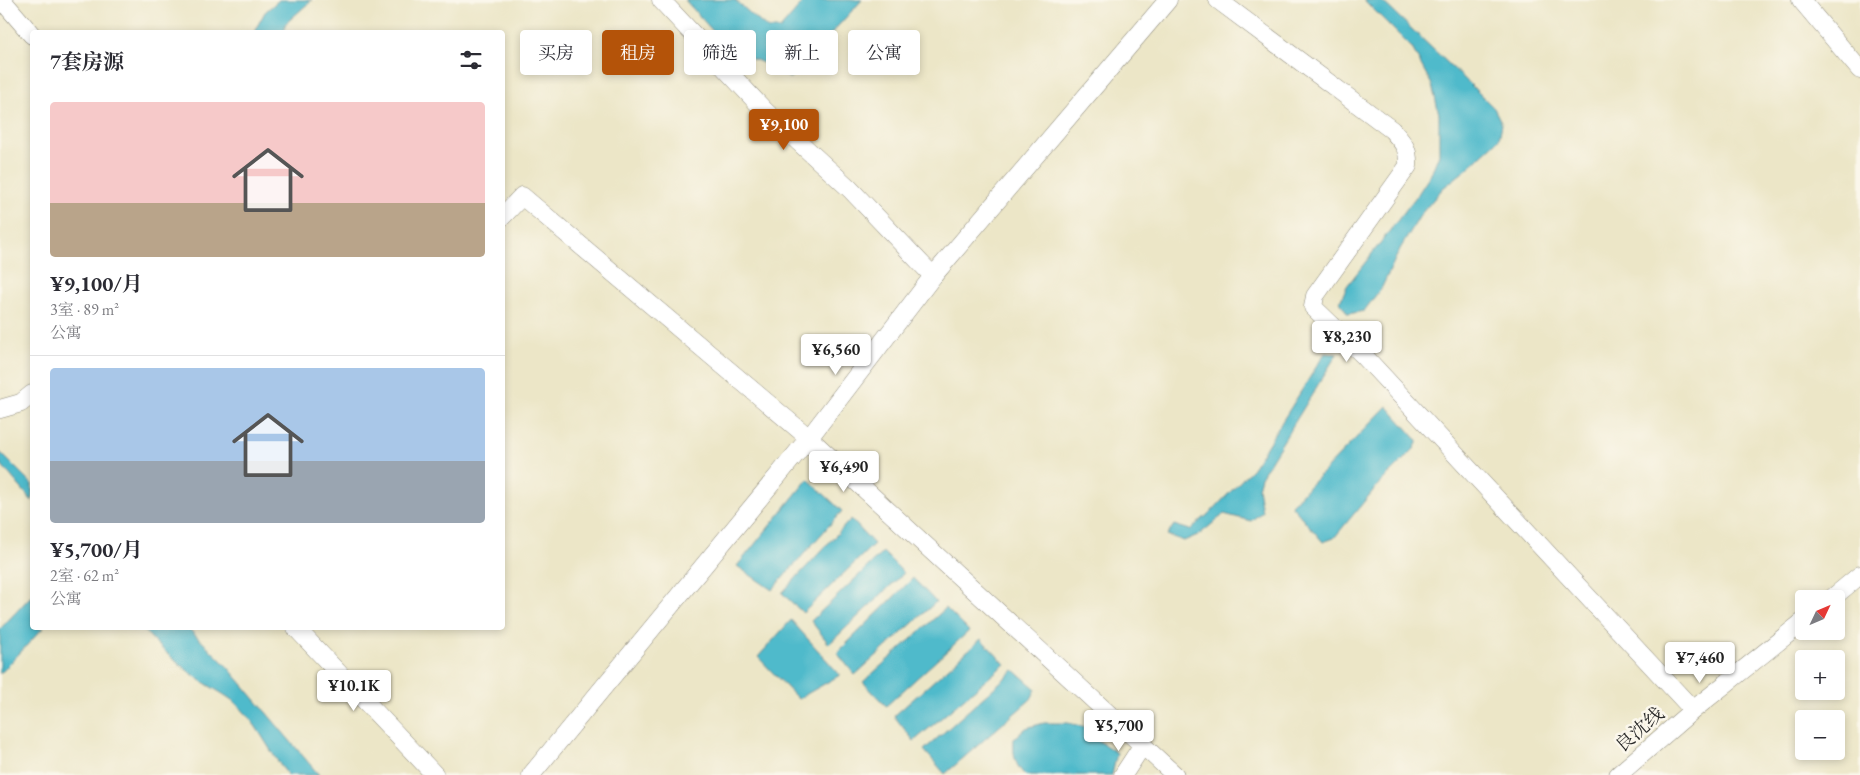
<!DOCTYPE html>
<html lang="zh">
<meta charset="utf-8">
<style>
body{margin:0;font-family:"EB Garamond","Noto Serif SC",serif;background:#f7f7f7;color:#2b2b33;height:100vh;display:flex;flex-direction:column;font-size:19px;white-space:nowrap}
*{box-sizing:border-box;margin:0}
p{font-size:16px;color:#7c7c81}
.icon{flex:none;width:28px;height:28px;fill:none;stroke:currentColor;stroke-width:2;stroke-linecap:round;stroke-linejoin:round}
.map{position:relative;flex:1;overflow:hidden}
.drawer{position:absolute;left:30px;top:30px;width:475px;height:600px;display:flex;flex-direction:column;background:#fff;border-radius:5px;box-shadow:0 2px 8px #0003}
.drawer>*{flex:none}
.hud{position:absolute;left:520px;top:30px;width:475px;height:45px;display:flex;gap:10px}
.needle{width:32px;rotate:46deg}
.tools{position:absolute;left:1795px;top:590px;display:grid;gap:10px}
.tools a{display:grid;place-items:center;width:50px;height:50px;border-radius:5px;background:#fff;box-shadow:0 2px 8px #0003;font-size:25px}
.price{position:absolute;translate:-50% -42px;padding:0 11px;border-radius:5px;background:#fff;color:#222;font-size:16px;line-height:32px;filter:drop-shadow(0 1px 2px #0008)}
.price::after{content:'';position:absolute;left:50%;top:30px;width:15px;height:11px;margin-left:-8px;background:inherit;clip-path:polygon(0 0,100% 0,50% 100%)}
.price.selected{background:#b45309;color:#fff}
ul{padding:0;list-style:none}
li{display:grid;align-content:center;gap:10px;height:265px;padding:0 20px}
li+li{border-top:1px solid #e1e1e2}
li span{display:grid;place-items:center;height:155px;border-radius:5px;color:#555}
li>.icon{margin-inline-start:auto}
span .icon{width:90px;height:90px;fill:#fffc;stroke-width:1}
li b{font-size:21px}
h2{display:flex;justify-content:space-between;align-items:center;height:60px;padding:0 20px;font-size:21px}
.chip{padding:0 18px;border-radius:5px;background:#fff;box-shadow:0 2px 8px #0003;font-size:18px;line-height:45px}
.chip.selected{background:#b45309;color:#fff}
.map>svg:first-child{display:block}
</style>
<div class="map">
<svg width="1860" height="775" viewBox="0 0 1860 775">
<rect width="100%" height="100%" fill="#fbf7ec"/>
<filter id="ink" filterUnits="userSpaceOnUse"><feTurbulence type="fractalNoise" baseFrequency=".02" numOctaves="2"/><feDisplacementMap in="SourceGraphic" scale="10" xChannelSelector="R" yChannelSelector="G"/><feConvolveMatrix kernelMatrix="1 2 1 2 8 2 1 2 1" color-interpolation-filters="sRGB"/></filter>
<filter id="wash" filterUnits="userSpaceOnUse"><feTurbulence type="fractalNoise" baseFrequency=".0096" numOctaves="4" result="noise"/><feDisplacementMap in="SourceGraphic" scale="20" xChannelSelector="R" yChannelSelector="G"/><feGaussianBlur stdDeviation="1.12" result="paint"/><feColorMatrix in="noise" values="0 0 0 0 0 0 0 0 0 0 0 0 0 0 0 0 0 1.4 0 .05"/><feComposite in="paint" operator="in"/></filter>
<g filter="url(#wash)">
<rect width="100%" height="100%" fill="#ece6c7"/>
<!-- water -->
<g fill="#4fbacb" stroke="#3d727b">
<polygon points="279,0 312,0 285,24 285,32 254,32 265,12"/>
<path d="M685 0H735L768 29H780L805 0H862L790 78C770 69 760 56 737 58Z"/>
<polygon points="1364,0 1381,0 1469,83 1494,108 1502,124 1499,139 1468,168 1443,188 1421,214 1400,249 1382,287 1364,311 1348,314 1340,302 1347,286 1418,194 1431,174 1439,154 1439,114 1432,85 1412,48"/>
<polygon points="1325,353 1337,354 1261,477 1258,488 1262,512 1251,521 1224,514 1200,534 1184,541 1167,535 1174,525 1190,530 1213,510 1253,468"/>
<polygon points="1387,406 1418,441 1414,449 1377,486 1334,538 1323,542 1291,505"/>
<polygon points="0,452 32,484 32,501 0,463"/>
<polygon points="808,479 842,511 772,590 737,566"/>
<polygon points="851,519 874,544 803,613 782,593"/>
<polygon points="883,552 904,573 829,644 811,621"/>
<polygon points="913,578 936,602 855,675 837,653"/>
<polygon points="32,595 32,628 43,628 0,674 0,629"/>
<polygon points="946,608 969,631 886,706 863,682"/>
<polygon points="791,620 840,675 798,699 758,657"/>
<path d="M142 628H188L226 665 319 775H288C268 751 257 720 232 700 221 692 208 686 196 677 177 663 158 646 142 628Z"/>
<polygon points="981,639 1005,664 914,741 894,716"/>
<polygon points="1014,670 1036,689 1031,699 945,774 924,750"/>
<path d="M1044 723H1068L1086 727 1099 741 1117 753 1112 775H1025C1014 764 1013 754 1014 739L1026 728Z"/>
</g>
</g>
<g filter="url(#ink)">
<g fill="none" stroke-linecap="round" stroke-linejoin="round">
<!-- minor casing -->
<g stroke="#8c8879" stroke-width="19">
<g id="minor">
<polyline points="2,0 32,35"/>
<polyline points="661,0 765,111 850,189 933,276"/>
<path d="M1218 0 1392 130C1403 143 1409 148 1408 166L1315 296 1313 307 1364 356 1693 710"/>
<polyline points="1801,0 1860,70"/>
<polyline points="502,217 522,196 809,438 1175,775"/>
<polyline points="0,409 21,403 32,394"/>
<polyline points="1831,599 1860,575"/>
<polyline points="296,628 435,775"/>
<polyline points="531,775 809,438 933,276 1168,0"/>
<polyline points="1123,775 1142,746"/>
<polyline points="1618,775 1693,710 1804,621"/>
</g>
</g>
<!-- minor -->
<use href="#minor" stroke="#fff" stroke-width="18"/>
</g>
</g>
<g text-anchor="middle" stroke-width="5" stroke-linejoin="round" paint-order="stroke">
<!-- street labels -->
<g font-size="19" fill="#2b2b2b" stroke="#fbf7ec">
<text transform="translate(1639 729) rotate(-41)" y="7">良沈线</text>
</g>
</g>
</svg>
<div class="tools">
<a><svg class="needle" viewBox="-14 -14 28 28"><path d="M0-13l5 13h-10z" fill="#e53935"/><path d="M0 13l5-13h-10z" fill="#7c7c81"/></svg></a>
<a>+</a>
<a>−</a>
</div>
<b class="price selected" style="left:784px;top:151px">¥9,100</b>
<b class="price" style="left:1347px;top:363px">¥8,230</b>
<b class="price" style="left:836px;top:376px">¥6,560</b>
<b class="price" style="left:844px;top:493px">¥6,490</b>
<b class="price" style="left:1700px;top:684px">¥7,460</b>
<b class="price" style="left:354px;top:712px">¥10.1K</b>
<b class="price" style="left:1119px;top:752px">¥5,700</b>
<div class="hud">
<a class="chip">买房</a>
<a class="chip selected">租房</a>
<a class="chip">筛选</a>
<a class="chip">新上</a>
<a class="chip">公寓</a>
</div>
<section class="drawer">
<h2>7套房源<svg class="icon" aria-label="filters" viewBox="0 0 24 24"><path d="M4 7h16M4 17h16"/><circle cx="9" cy="7" r="2"/><circle cx="15" cy="17" r="2"/></svg></h2>
<ul>
<li><span style="background:linear-gradient(#f6c9c9 65%,#b9a48a 0)"><svg class="icon" aria-label="home" viewBox="0 0 24 24"><path d="M3 11l9-7 9 7M6 9v11h12V9"/></svg></span><div><b>¥9,100/月</b><p>3室 · 89 m²</p><p>公寓</p></div></li>
<li><span style="background:linear-gradient(#a9c7e8 60%,#9aa5b1 0)"><svg class="icon" aria-label="home" viewBox="0 0 24 24"><path d="M3 11l9-7 9 7M6 9v11h12V9"/></svg></span><div><b>¥5,700/月</b><p>2室 · 62 m²</p><p>公寓</p></div></li>
</ul>
</section>
</div>
